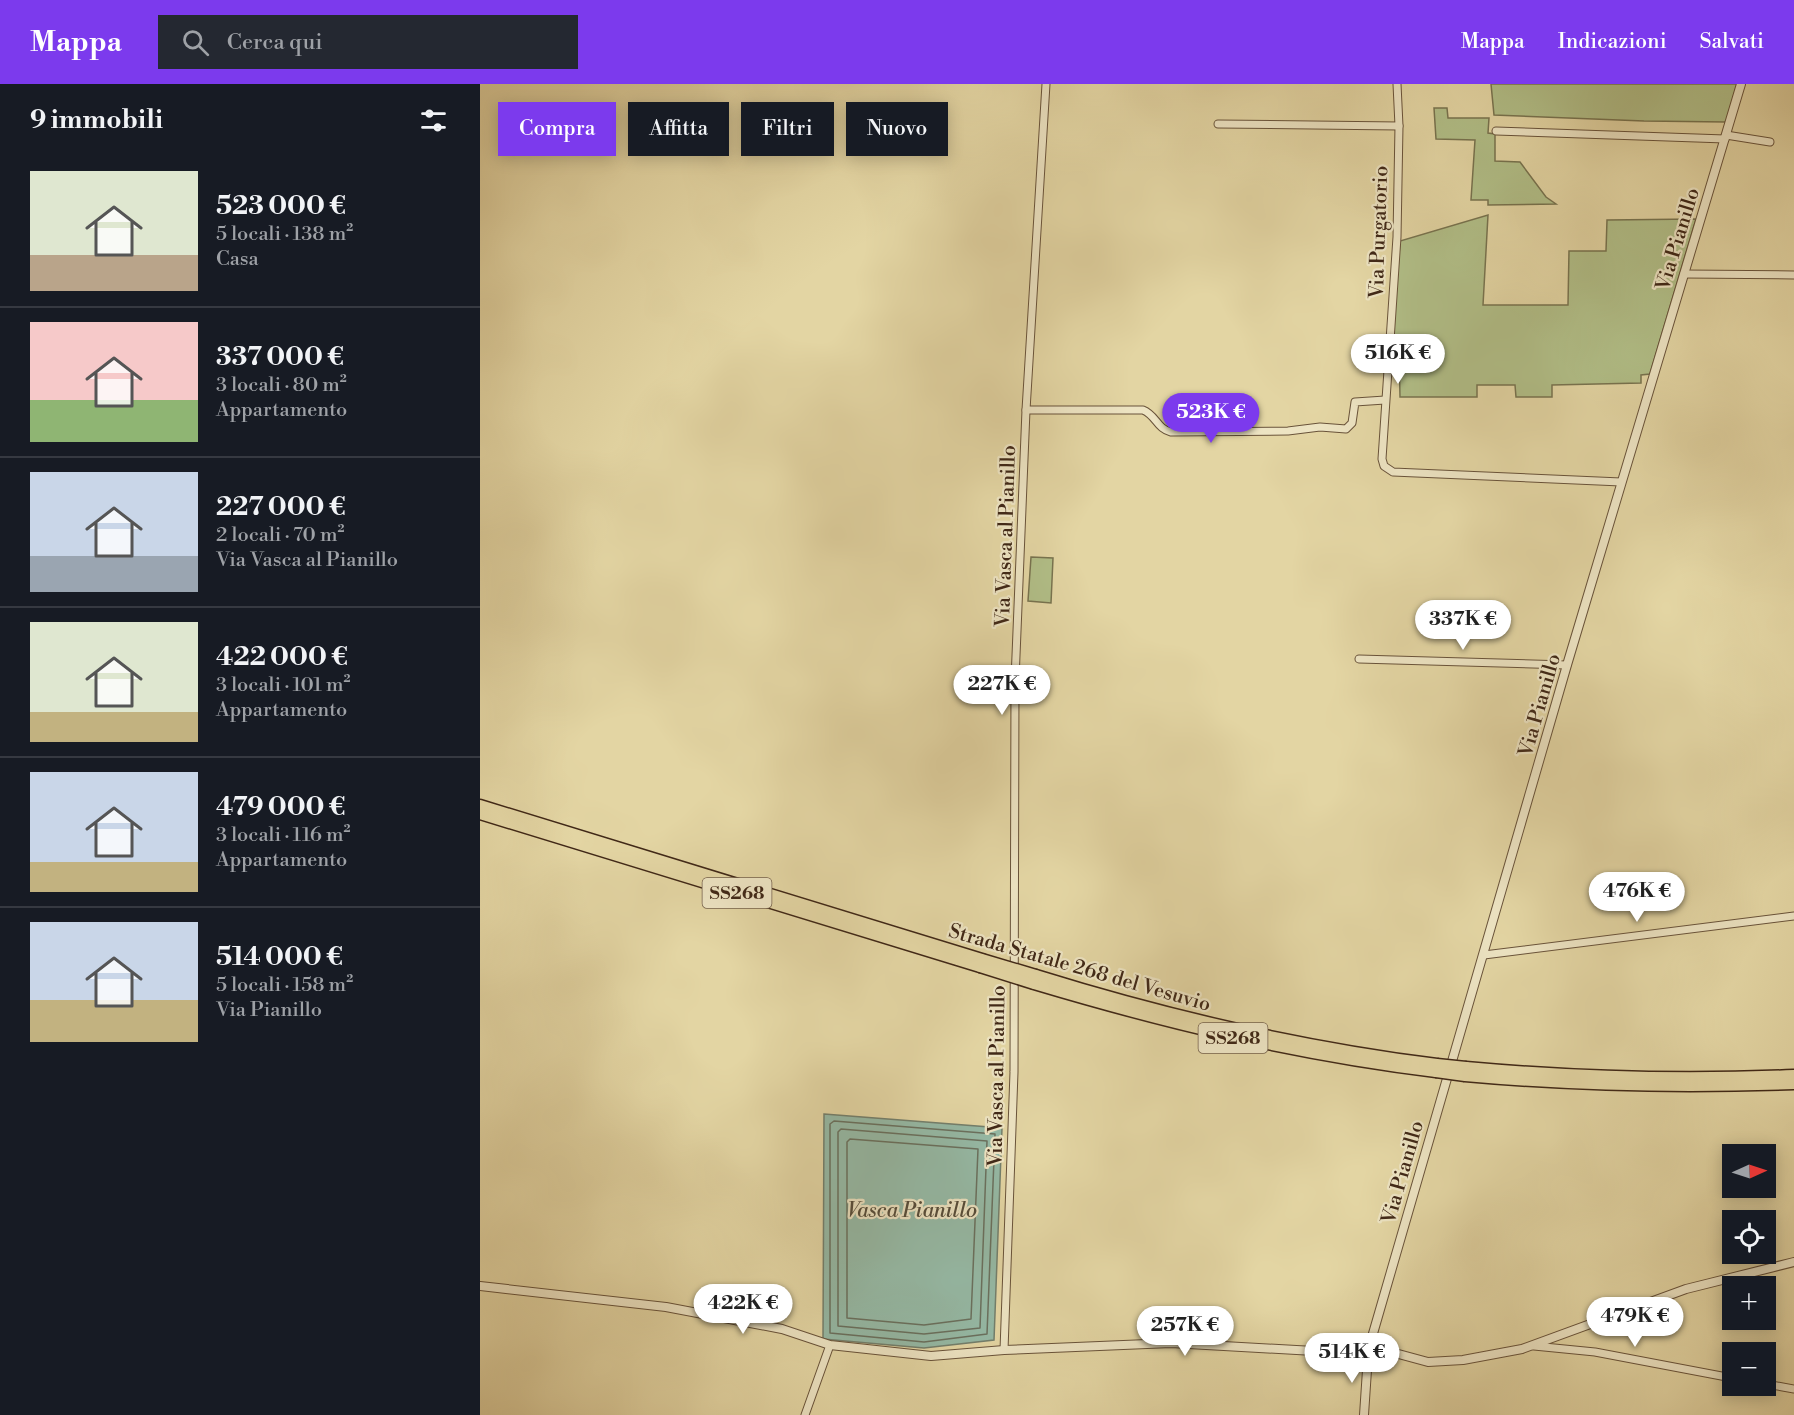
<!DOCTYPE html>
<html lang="it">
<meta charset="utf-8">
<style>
body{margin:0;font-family:"Libre Bodoni",serif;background:#242831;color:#f1f3f6;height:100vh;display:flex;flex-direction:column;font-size:22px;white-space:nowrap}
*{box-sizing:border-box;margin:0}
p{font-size:20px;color:#9ea1a6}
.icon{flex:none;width:33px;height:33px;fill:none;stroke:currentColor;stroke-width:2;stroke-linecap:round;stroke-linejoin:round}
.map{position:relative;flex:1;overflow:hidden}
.side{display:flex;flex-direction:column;background:#171b24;width:480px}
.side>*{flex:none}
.top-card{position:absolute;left:18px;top:18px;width:570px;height:54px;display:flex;gap:12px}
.needle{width:39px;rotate:87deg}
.tools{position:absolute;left:1242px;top:1060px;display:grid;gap:12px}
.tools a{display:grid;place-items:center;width:54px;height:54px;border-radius:0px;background:#171b24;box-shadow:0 3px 15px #0003;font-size:30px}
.price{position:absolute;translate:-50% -51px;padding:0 14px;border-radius:21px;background:#fff;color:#222;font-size:20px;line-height:39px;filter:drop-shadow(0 2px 3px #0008)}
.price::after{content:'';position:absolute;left:50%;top:36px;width:18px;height:14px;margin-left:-9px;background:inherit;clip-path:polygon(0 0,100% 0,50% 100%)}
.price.on{background:#7c3aed;color:#fff}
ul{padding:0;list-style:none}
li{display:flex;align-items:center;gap:18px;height:150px;padding:0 30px}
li+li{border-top:2px solid #363941}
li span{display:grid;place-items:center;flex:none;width:168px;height:120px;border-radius:0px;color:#555}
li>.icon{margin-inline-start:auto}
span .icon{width:72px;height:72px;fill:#fffc;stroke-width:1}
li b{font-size:26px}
h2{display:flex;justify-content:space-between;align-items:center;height:72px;padding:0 30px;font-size:26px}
.chip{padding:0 21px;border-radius:0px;background:#171b24;box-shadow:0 3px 15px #0003;font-size:21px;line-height:54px}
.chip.on{background:#7c3aed;color:#fff}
header{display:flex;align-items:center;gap:36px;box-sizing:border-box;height:84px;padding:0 30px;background:#7c3aed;color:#fff}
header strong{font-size:28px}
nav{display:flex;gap:33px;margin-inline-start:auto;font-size:21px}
.search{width:420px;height:54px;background:#242831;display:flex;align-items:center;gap:15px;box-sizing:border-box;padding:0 21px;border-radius:0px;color:#9ea1a6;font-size:22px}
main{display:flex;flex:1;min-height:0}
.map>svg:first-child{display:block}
</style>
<header>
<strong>Mappa</strong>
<div class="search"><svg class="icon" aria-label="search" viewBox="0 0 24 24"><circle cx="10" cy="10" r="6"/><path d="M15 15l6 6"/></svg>Cerca qui</div>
<nav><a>Mappa</a><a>Indicazioni</a><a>Salvati</a></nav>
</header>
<main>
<section class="side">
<h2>9 immobili<svg class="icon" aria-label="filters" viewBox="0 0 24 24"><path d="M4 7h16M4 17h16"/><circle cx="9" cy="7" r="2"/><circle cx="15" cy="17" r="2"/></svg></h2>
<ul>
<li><span style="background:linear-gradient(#dfe7d0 70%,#b9a48a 0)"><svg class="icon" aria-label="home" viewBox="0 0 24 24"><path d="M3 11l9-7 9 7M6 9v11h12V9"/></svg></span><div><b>523 000 €</b><p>5 locali · 138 m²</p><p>Casa</p></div></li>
<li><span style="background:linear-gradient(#f6c9c9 65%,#8fb573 0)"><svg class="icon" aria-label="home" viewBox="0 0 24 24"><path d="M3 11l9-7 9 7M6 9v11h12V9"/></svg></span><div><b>337 000 €</b><p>3 locali · 80 m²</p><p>Appartamento</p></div></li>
<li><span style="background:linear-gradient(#c9d6e8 70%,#9aa5b1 0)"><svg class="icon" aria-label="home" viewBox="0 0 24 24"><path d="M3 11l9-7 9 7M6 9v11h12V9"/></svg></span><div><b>227 000 €</b><p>2 locali · 70 m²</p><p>Via Vasca al Pianillo</p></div></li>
<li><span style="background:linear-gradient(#dfe7d0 75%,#c2b280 0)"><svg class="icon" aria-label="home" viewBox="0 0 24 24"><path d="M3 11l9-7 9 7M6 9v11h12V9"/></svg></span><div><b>422 000 €</b><p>3 locali · 101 m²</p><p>Appartamento</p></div></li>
<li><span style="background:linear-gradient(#c9d6e8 75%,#c2b280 0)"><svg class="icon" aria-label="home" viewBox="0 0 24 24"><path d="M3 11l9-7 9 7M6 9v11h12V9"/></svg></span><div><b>479 000 €</b><p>3 locali · 116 m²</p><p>Appartamento</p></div></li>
<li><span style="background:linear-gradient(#c9d6e8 65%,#c2b280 0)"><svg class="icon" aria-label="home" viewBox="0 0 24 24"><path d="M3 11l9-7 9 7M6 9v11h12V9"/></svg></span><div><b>514 000 €</b><p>5 locali · 158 m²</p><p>Via Pianillo</p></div></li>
</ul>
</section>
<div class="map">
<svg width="1314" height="1331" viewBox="0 0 1314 1331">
<rect width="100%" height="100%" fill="#e3d5a3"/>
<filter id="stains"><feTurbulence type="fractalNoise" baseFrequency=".00333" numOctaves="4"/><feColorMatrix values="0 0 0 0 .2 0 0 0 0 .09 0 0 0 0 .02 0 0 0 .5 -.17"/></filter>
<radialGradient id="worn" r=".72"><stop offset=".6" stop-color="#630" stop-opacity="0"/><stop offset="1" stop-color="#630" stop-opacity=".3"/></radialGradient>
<!-- green -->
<g fill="#b1be87" stroke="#78734f" stroke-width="1.5">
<polygon points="1011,0 1257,0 1246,38 1164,37 1014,31"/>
<polygon points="954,24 967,24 968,34 1009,34 1008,49 1015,50 1015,77 1040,78 1066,113 1076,120 1008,121 1008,116 991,116 995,56 956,55"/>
<polygon points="1008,131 1003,221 1088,221 1089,167 1126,167 1127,136 1216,135 1170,290 1161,291 1161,299 1072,301 1072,313 1036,313 1035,301 997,301 997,313 920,313 919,267 912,266 920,157"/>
<polygon points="551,473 573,474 571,519 548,517"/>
</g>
<!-- water -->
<polygon fill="#95b9a5" stroke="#737f6c" stroke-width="1.5" points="344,1030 522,1044 514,1256 444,1264 343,1255"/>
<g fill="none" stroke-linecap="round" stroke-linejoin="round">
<!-- shore -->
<g stroke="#6a705e" stroke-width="1.5">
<polygon points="354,1037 515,1050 507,1250 444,1258 350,1249 350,1040"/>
<polygon points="361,1045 507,1057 500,1244 444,1250 358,1242 358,1048"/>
<polygon points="370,1055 498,1065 491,1235 444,1241 367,1234 367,1058"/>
</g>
<!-- minor casing -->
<g stroke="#69533a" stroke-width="9">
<g id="minor">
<polyline points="917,0 919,42 917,153 902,375 904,382 913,388 1141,398"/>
<polyline points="738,40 919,42"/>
<polyline points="1016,47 1245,55"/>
<polyline points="1246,51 1290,58"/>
<polyline points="1204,190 1314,191"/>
<path d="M546 326H663C676 331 677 345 691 348L808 347 840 343 866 345 872 339 875 318 905 316"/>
<polyline points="879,575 1087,581"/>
<polyline points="1004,871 1314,832"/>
<polyline points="1054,1262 1115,1268 1252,1294"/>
<polyline points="524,1266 534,988 535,596 546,326 566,0"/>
<polyline points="1286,1300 1314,1305"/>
<polyline points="325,1331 350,1261"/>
</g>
</g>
<!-- tertiary casing -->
<g stroke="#69533a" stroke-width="10">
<g id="tertiary">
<polyline points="0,1202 186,1223 302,1245 350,1261 451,1272 524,1266 691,1259 834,1267 882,1263"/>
<polyline points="892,1253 1087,581 1261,0"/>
<circle cx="891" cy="1263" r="9"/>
<polyline points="900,1265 948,1278 983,1276 1042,1265 1206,1205 1314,1178"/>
<polyline points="884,1331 888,1271"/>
</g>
</g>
<!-- trunk casing -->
<g stroke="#402817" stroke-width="13">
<g id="trunk">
<polyline points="0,721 502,875"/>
<polyline points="0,730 500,883"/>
<path d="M556 891C688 932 821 963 957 980"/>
<path d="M554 900C688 940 817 971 956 988"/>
<path d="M986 983C1096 993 1204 996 1314 991"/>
<path d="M985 992C1095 1002 1204 1004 1314 1000"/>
</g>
</g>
<!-- minor -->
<use href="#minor" stroke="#ede4c3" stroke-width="7"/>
<!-- tertiary -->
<use href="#tertiary" stroke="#ede4c3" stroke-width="8"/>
<!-- trunk -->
<use href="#trunk" stroke="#e3d5a3" stroke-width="10"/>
<!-- trunk-bridge casing -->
<g stroke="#402817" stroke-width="13" stroke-linecap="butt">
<g id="trunk-bridge">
<polyline points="502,875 556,891"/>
<polyline points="500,883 554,900"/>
<polyline points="957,980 986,983"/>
<polyline points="956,988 985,992"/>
</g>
</g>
<!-- trunk-bridge -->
<use href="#trunk-bridge" stroke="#e3d5a3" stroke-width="10"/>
</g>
<g text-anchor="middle" stroke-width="4.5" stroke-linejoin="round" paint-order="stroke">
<!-- shield labels -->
<g fill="#ede4c3" stroke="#74604b" stroke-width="1.5">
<rect x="222.5" y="794" width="69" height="30" rx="4.5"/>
<rect x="718.5" y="939" width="69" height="30" rx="4.5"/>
</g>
<g font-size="18" font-weight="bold" fill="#402817">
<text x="257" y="815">SS268</text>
<text x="753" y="960">SS268</text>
</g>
<!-- street labels -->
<g font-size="20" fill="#402817" stroke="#ede4c3">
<text transform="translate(898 148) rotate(-88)" y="7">Via Purgatorio</text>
<text transform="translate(1197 155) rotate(-73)" y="7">Via Pianillo</text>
<text transform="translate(525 452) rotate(-88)" y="7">Via Vasca al Pianillo</text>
<text transform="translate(1059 621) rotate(-74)" y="7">Via Pianillo</text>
<text transform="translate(600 883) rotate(16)" y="7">Strada Statale 268 del Vesuvio</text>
<text transform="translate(516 992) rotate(-89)" y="7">Via Vasca al Pianillo</text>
<text transform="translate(922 1088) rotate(-74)" y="7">Via Pianillo</text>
</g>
<!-- water labels -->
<g font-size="21" font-style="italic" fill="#554c3a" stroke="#ede4c3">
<text x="432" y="1133">Vasca Pianillo</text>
</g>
</g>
<rect width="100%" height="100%" filter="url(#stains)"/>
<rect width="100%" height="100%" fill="url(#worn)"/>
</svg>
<div class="tools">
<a><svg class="needle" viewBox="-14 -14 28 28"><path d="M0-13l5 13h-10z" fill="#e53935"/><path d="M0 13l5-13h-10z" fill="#9ea1a6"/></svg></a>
<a><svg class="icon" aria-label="locate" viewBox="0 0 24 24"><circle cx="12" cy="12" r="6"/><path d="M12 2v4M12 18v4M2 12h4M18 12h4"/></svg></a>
<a>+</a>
<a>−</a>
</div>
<b class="price" style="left:918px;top:301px">516K €</b>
<b class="price on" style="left:731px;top:360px">523K €</b>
<b class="price" style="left:983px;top:567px">337K €</b>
<b class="price" style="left:522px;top:632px">227K €</b>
<b class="price" style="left:1157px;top:839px">476K €</b>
<b class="price" style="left:263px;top:1251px">422K €</b>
<b class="price" style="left:1155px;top:1264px">479K €</b>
<b class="price" style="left:705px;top:1273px">257K €</b>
<b class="price" style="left:872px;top:1300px">514K €</b>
<div class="top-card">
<a class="chip on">Compra</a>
<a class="chip">Affitta</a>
<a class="chip">Filtri</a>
<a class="chip">Nuovo</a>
</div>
</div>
</main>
